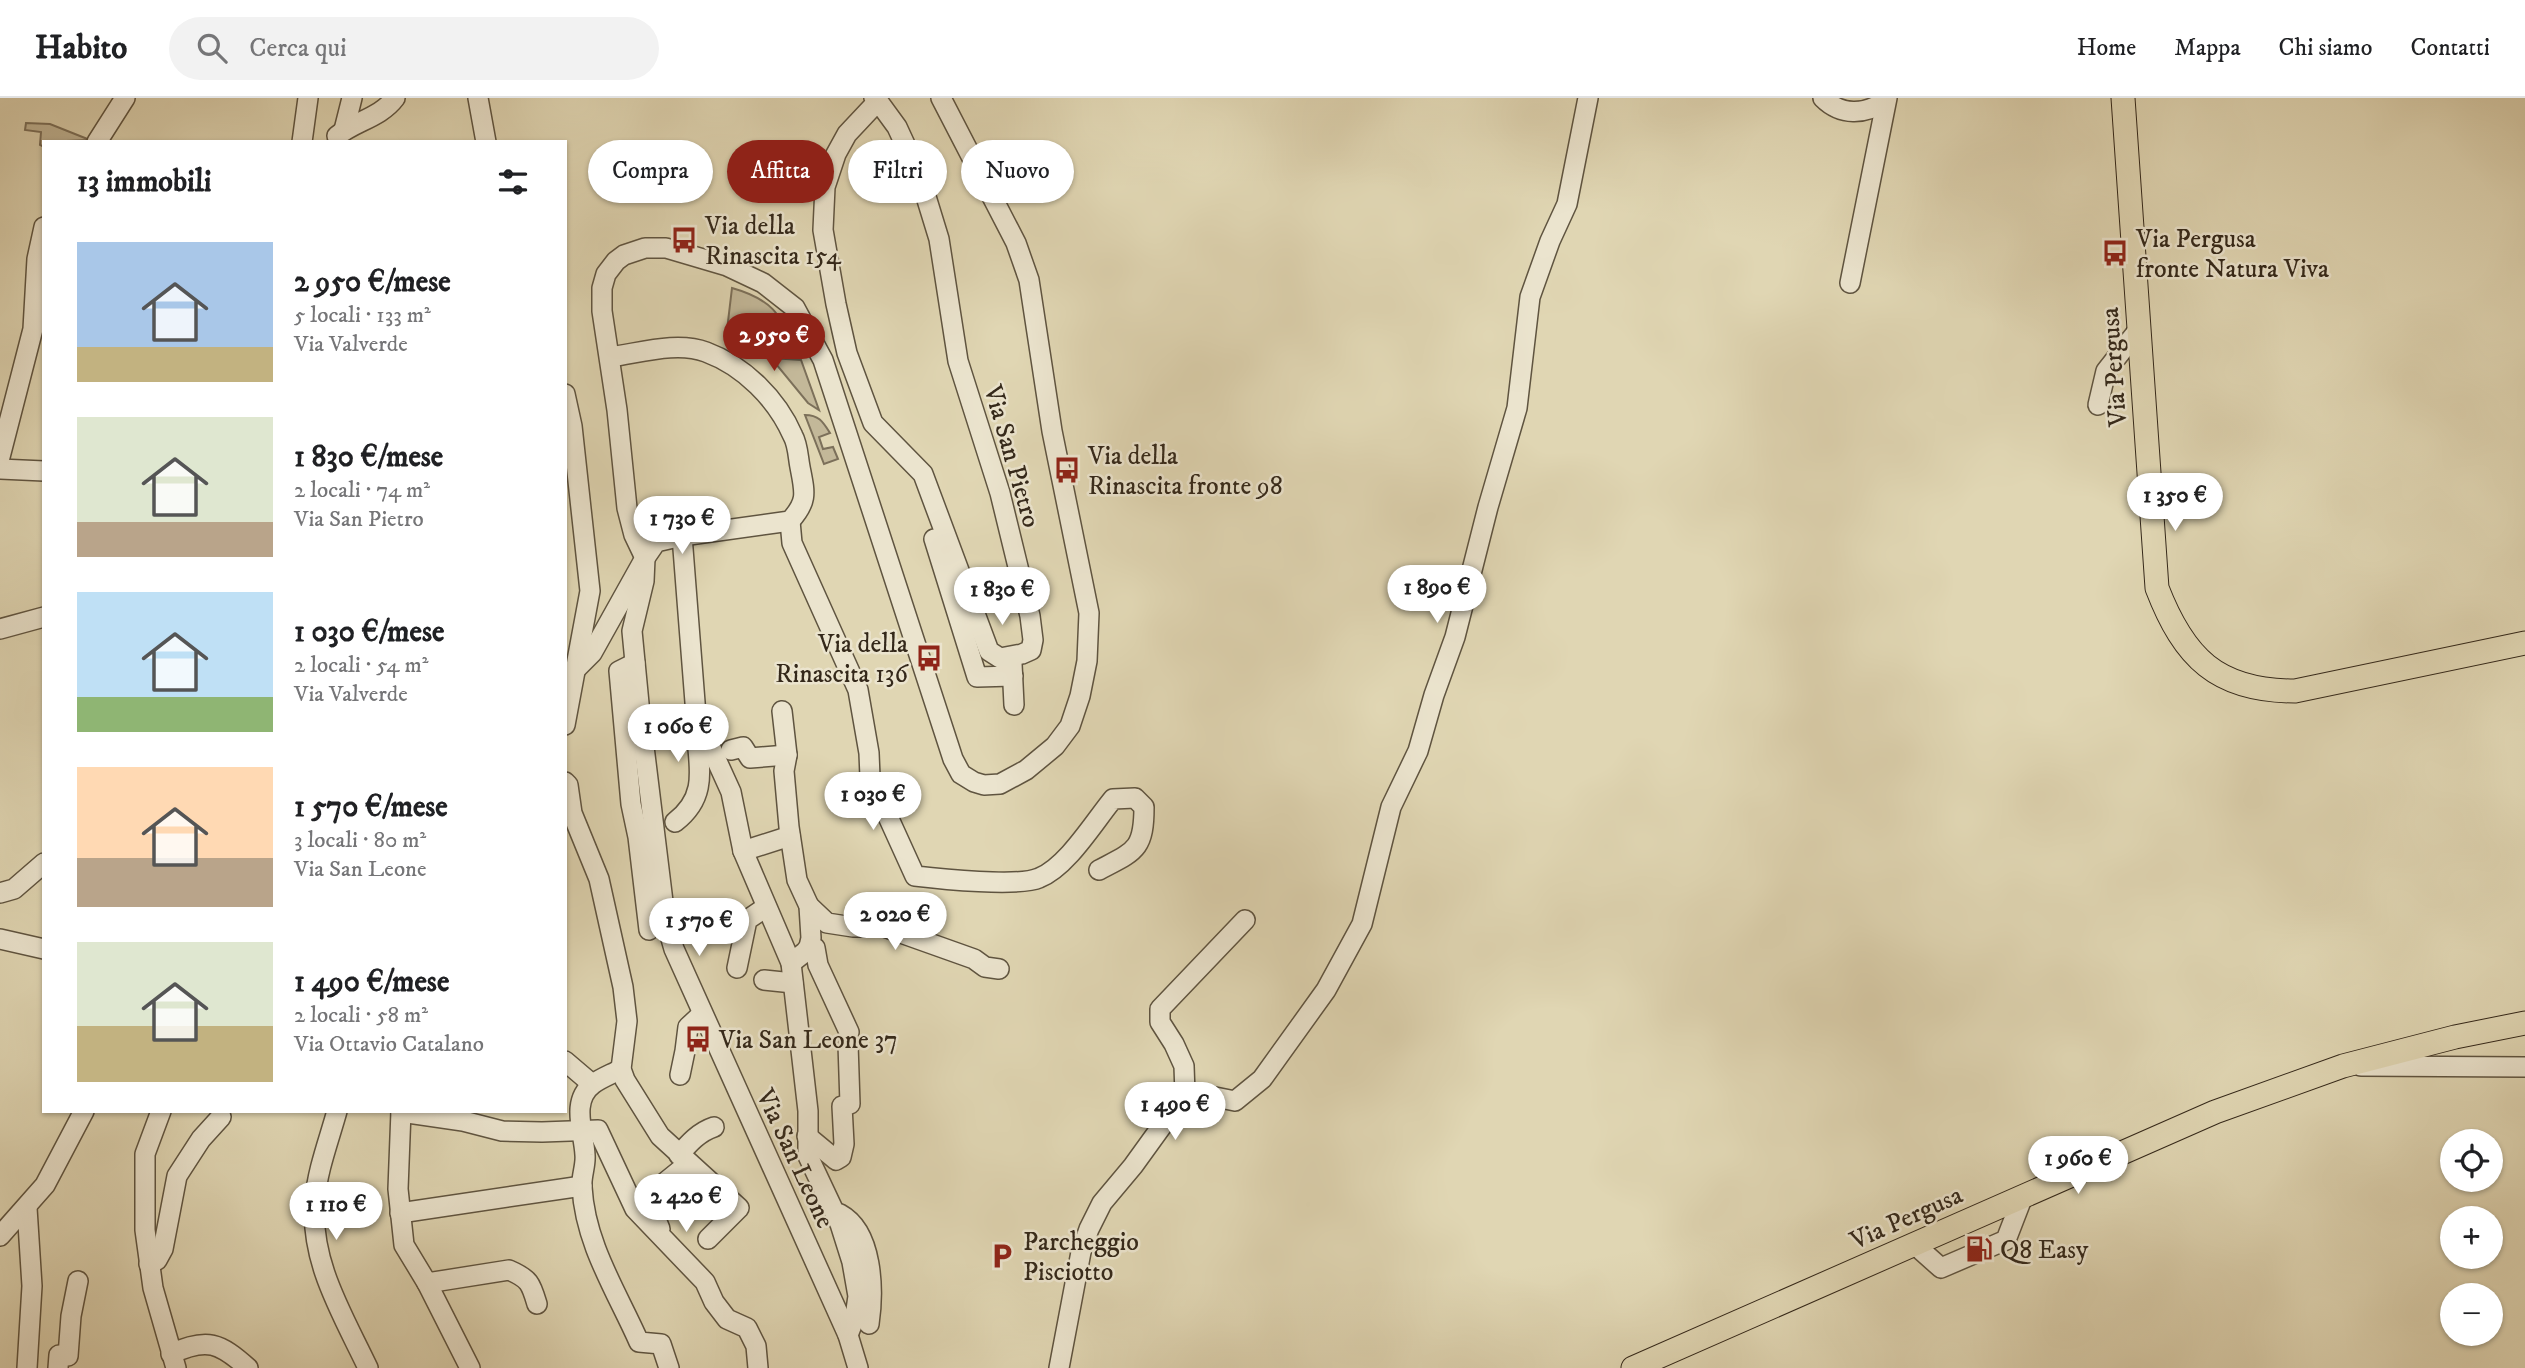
<!DOCTYPE html>
<html lang="it">
<meta charset="utf-8">
<style>
body{margin:0;font-family:"IM FELL DW Pica",serif;background:#f2f2f2;color:#202124;height:100vh;display:flex;flex-direction:column;font-size:26px;white-space:nowrap}
*{box-sizing:border-box;margin:0}
p{font-size:23px;color:#757577}
.icon{flex:none;width:38px;height:38px;fill:none;stroke:currentColor;stroke-width:2;stroke-linecap:round;stroke-linejoin:round}
.map{position:relative;flex:1;overflow:hidden}
.details{position:absolute;left:42px;top:42px;width:525px;height:973px;display:flex;flex-direction:column;background:#fff;border-radius:0px;box-shadow:0 2px 5px #0004}
.details>*{flex:none}
.banner{position:absolute;left:588px;top:42px;width:665px;height:63px;display:flex;gap:14px}
.tools{position:absolute;left:2440px;top:1031px;display:grid;gap:14px}
.tools a{display:grid;place-items:center;width:63px;height:63px;border-radius:50%;background:#fff;box-shadow:0 2px 5px #0004;font-size:35px}
.price{position:absolute;translate:-50% -60px;padding:0 16px;border-radius:24px;background:#fff;color:#222;font-size:23px;line-height:46px;filter:drop-shadow(0 2px 4px #0008)}
.price::after{content:'';position:absolute;left:50%;top:42px;width:21px;height:16px;margin-left:-10px;background:inherit;clip-path:polygon(0 0,100% 0,50% 100%)}
.price.selected{background:#8f2418;color:#fff}
ul{padding:0;list-style:none}
li{display:flex;align-items:center;gap:21px;height:175px;padding:0 35px}
li span{display:grid;place-items:center;flex:none;width:196px;height:140px;border-radius:0px;color:#555}
li>.icon{margin-inline-start:auto}
span .icon{width:84px;height:84px;fill:#fffc;stroke-width:1}
li b{font-size:30px}
h2{display:flex;justify-content:space-between;align-items:center;height:84px;padding:0 35px;font-size:30px}
.pill{padding:0 24px;border-radius:32px;background:#fff;box-shadow:0 2px 5px #0004;font-size:24px;line-height:63px}
.pill.selected{background:#8f2418;color:#fff}
header{display:flex;align-items:center;gap:42px;box-sizing:border-box;height:98px;padding:0 35px;background:#fff;border-bottom:2px solid #e0e0e0}
header strong{font-size:33px}
nav{display:flex;gap:38px;margin-inline-start:auto;font-size:24px}
.search{width:490px;height:63px;background:#f2f2f2;display:flex;align-items:center;gap:18px;box-sizing:border-box;padding:0 24px;border-radius:38px;color:#757577;font-size:26px}
.map>svg:first-child{display:block}
</style>
<header>
<strong>Habito</strong>
<div class="search"><svg class="icon" aria-label="search" viewBox="0 0 24 24"><circle cx="10" cy="10" r="6"/><path d="M15 15l6 6"/></svg>Cerca qui</div>
<nav><a>Home</a><a>Mappa</a><a>Chi siamo</a><a>Contatti</a></nav>
</header>
<div class="map">
<svg width="2525" height="1270" viewBox="0 0 2525 1270">
<rect width="100%" height="100%" fill="#e0d6b3"/>
<filter id="stains"><feTurbulence type="fractalNoise" baseFrequency=".00286" numOctaves="4"/><feColorMatrix values="0 0 0 0 .2 0 0 0 0 .09 0 0 0 0 .02 0 0 0 .5 -.17"/></filter>
<radialGradient id="worn" r=".72"><stop offset=".6" stop-color="#630" stop-opacity="0"/><stop offset="1" stop-color="#630" stop-opacity=".3"/></radialGradient>
<!-- green -->
<g fill="#c3b899" stroke="#7c705a" stroke-width="2">
<polygon points="26,25 50,26 90,42 44,44 44,49 40,47 41,34 25,32"/>
<path d="M732 190C771 201 780 215 796 251L759 252 727 232Z"/>
<polygon points="771,260 801,262 819,312 808,305"/>
<path d="M805 317C819 317 823 324 830 335L819 339 823 351 833 349 838 361 824 366Z"/>
</g>
<g fill="none" stroke-linecap="round" stroke-linejoin="round">
<!-- minor casing -->
<g stroke="#5f5440" stroke-width="22">
<g id="minor">
<polyline points="478,0 486,44"/>
<polyline points="874,0 878,3 897,29 920,79 939,141 958,263 1000,395 1030,518 1033,542 1031,552 1022,556 1000,560 989,553 923,376 873,325 847,255 836,206 823,132 825,89 836,56 847,36 878,3"/>
<path d="M1823 0C1841 18 1865 17 1885 3"/>
<polyline points="344,32 352,0"/>
<path d="M337 38C355 23 380 20 395 0"/>
<polyline points="97,44 125,0"/>
<polyline points="302,44 308,0"/>
<polyline points="1850,185 1887,0"/>
<polyline points="565,296 572,328 590,493 565,627"/>
<polyline points="2098,307 2106,273 2139,231"/>
<polyline points="0,359 33,231 37,161 44,129"/>
<polyline points="0,371 44,373"/>
<path d="M790 423 792 445 858 592 869 655 870 679 915 778C940 781 1019 789 1039 780 1067 769 1094 724 1113 701L1135 700 1144 709C1144 752 1135 753 1099 772"/>
<polyline points="682,438 696,617 731,694 743,753 791,865 808,1013 808,1058 840,1126 852,1164 858,1198 855,1219 848,1237"/>
<polyline points="934,441 977,579 1013,578"/>
<polyline points="0,531 44,519"/>
<polyline points="635,565 619,573 631,706 638,739 649,832"/>
<polyline points="1012,566 1014,607"/>
<path d="M575 572 592 555 645 460 656 444 682 438 790 423C808 403 805 395 800 369 798 359 798 347 793 338 777 301 744 268 706 254 677 243 640 255 610 259"/>
<polyline points="782,613 787,657 784,673 789,729 797,782 809,808 811,840 809,849 805,854 791,865"/>
<polyline points="731,652 743,649 750,660 787,657"/>
<polyline points="565,684 568,687 572,715 599,781 623,889 627,923 621,971 625,982 660,1038 739,1110 708,1141"/>
<path d="M675 724C710 697 698 667 696 628"/>
<polyline points="743,753 790,738"/>
<polyline points="0,795 14,791 44,765"/>
<polyline points="809,808 827,825 853,829 884,829 974,861 985,869 999,871"/>
<polyline points="0,841 44,851"/>
<polyline points="809,849 815,850 818,867 849,934"/>
<polyline points="737,870 747,822 766,809"/>
<polyline points="764,882 793,885"/>
<polyline points="565,963 592,986"/>
<polyline points="2361,968 2525,969"/>
<path d="M621 971C612 976 601 980 593 986 570 1003 584 1034 585 1057 586 1068 581 1078 582 1089 585 1146 617 1194 639 1244L661 1246 669 1270"/>
<polyline points="680,977 685,953 688,929 702,916"/>
<polyline points="1185,996 1210,998 1235,1003 1262,981 1326,892 1362,826 1391,709 1418,653 1434,597 1455,539 1488,409 1517,310 1530,199 1550,143 1567,106 1588,0"/>
<polyline points="161,1013 145,1056 145,1132 153,1190 176,1270"/>
<path d="M337 1013C329 1042 317 1073 315 1102 309 1163 343 1217 368 1270"/>
<polyline points="401,1013 398,1091 404,1147 427,1185 470,1270"/>
<polyline points="401,1014 463,1023 502,1033 542,1034 598,1032 635,1111 705,1184 714,1204 727,1221 747,1230 756,1248 758,1270"/>
<polyline points="807,1038 836,1062 841,1059 844,1046 842,1008 850,1006 848,946"/>
<path d="M679 1057C689 1045 699 1034 714 1029"/>
<polyline points="27,1110 32,1188 27,1270"/>
<polyline points="400,1115 582,1088"/>
<path d="M840 1116C873 1134 874 1192 869 1226"/>
<polyline points="660,1131 647,1099 689,1065"/>
<polyline points="0,1138 45,1087 84,1013"/>
<polyline points="1914,1146 1941,1170 2006,1142 2023,1098"/>
<polyline points="149,1166 157,1162 163,1151 177,1078 201,1041 221,1019"/>
<path d="M427 1185 509 1172C530 1181 531 1186 537 1206"/>
<path d="M171 1256C207 1239 220 1245 248 1270"/>
<polyline points="58,1270 59,1257 68,1258 71,1218 78,1183"/>
<polyline points="858,1270 848,1237 674,851 665,820 640,616 632,533 644,483 645,460 634,437 627,410 617,312 602,213 602,190 606,176 616,163 624,157 645,150 666,150 727,168 763,185 795,210 823,262 953,661 961,676 974,684 984,687 1000,686 1026,672 1055,648 1070,628 1080,598 1087,563 1089,515 1052,333 1029,182 1016,145 941,0"/>
<polyline points="1059,1270 1081,1154 1089,1131 1102,1105 1133,1068 1185,996 1184,968 1174,946 1160,924 1160,911 1245,822"/>
</g>
</g>
<!-- major casing -->
<g stroke="#34281a" stroke-width="25">
<g id="major">
<path d="M2123 0 2157 490C2184 560 2217 593 2295 593L2525 545"/>
<polyline points="1633,1270 2215,1014 2343,968 2455,939 2525,925"/>
</g>
</g>
<!-- minor -->
<use href="#minor" stroke="#ebe4ce" stroke-width="19"/>
<!-- major -->
<use href="#major" stroke="#e0d6b3" stroke-width="23"/>
</g>
<!-- icons -->
<defs>
<g id="bus-bare" transform="scale(2.1)"><path d="M-5-6H5V4H4V6H2V4H-2V6H-4V4H-5ZM-3.5-4V0h7V-4ZM-3.5 1.2v1.5H-2V1.2ZM2 1.2v1.5H3.5V1.2Z" fill="#8f2418" stroke="#ebe4ce" stroke-width="2.5" paint-order="stroke"/></g>
<g id="fuel-bare" transform="scale(2.1)"><path d="M-5.5-6h7V0h2V4h1.3V-2.5L3-4.5l.8-.8L6-3V5H2.5V1h-1V6h-7ZM-4.2-4.7v3.2H.2V-4.7Z" fill="#8f2418" stroke="#ebe4ce" stroke-width="2.5" paint-order="stroke"/></g>
<g id="parking-bare" transform="scale(2.1)"><path d="M-3.5-5.5H1a3.5 3.5 0 0 1 0 7H-1V5.5H-3.5ZM-1-3.4V-.6H.8a1.4 1.4 0 0 0 0-2.8Z" fill="#8f2418" stroke="#ebe4ce" stroke-width="2.5" paint-order="stroke"/></g>
</defs>
<g fill-rule="evenodd">
<use href="#bus-bare" x="684" y="142"/>
<use href="#bus-bare" x="2115" y="155"/>
<use href="#bus-bare" x="1067" y="372"/>
<use href="#bus-bare" x="929" y="560"/>
<use href="#bus-bare" x="698" y="941"/>
<use href="#fuel-bare" x="1979" y="1151"/>
<use href="#parking-bare" x="1002" y="1158"/>
</g>
<g text-anchor="middle" stroke-width="5" stroke-linejoin="round" paint-order="stroke">
<!-- poi labels -->
<g font-size="26" fill="#34281a" stroke="#ebe4ce" text-anchor="start">
<text x="705" y="136">Via della<tspan x="705" dy="30">Rinascita 154</tspan></text>
<text x="2136" y="149">Via Pergusa<tspan x="2136" dy="30">fronte Natura Viva</tspan></text>
<text x="1088" y="366">Via della<tspan x="1088" dy="30">Rinascita fronte 98</tspan></text>
<text x="908" y="554" text-anchor="end">Via della<tspan x="908" dy="30">Rinascita 136</tspan></text>
<text x="719" y="950">Via San Leone 37</text>
<text x="1023" y="1152">Parcheggio<tspan x="1023" dy="30">Pisciotto</tspan></text>
<text x="2000" y="1160">Q8 Easy</text>
</g>
<!-- street labels -->
<g font-size="26" fill="#34281a" stroke="#ebe4ce">
<text transform="translate(2113 269) rotate(-94)" y="9">Via Pergusa</text>
<text transform="translate(1013 358) rotate(74)" y="9">Via San Pietro</text>
<text transform="translate(796 1060) rotate(65)" y="9">Via San Leone</text>
<text transform="translate(1906 1119) rotate(-24)" y="9">Via Pergusa</text>
</g>
</g>
<rect width="100%" height="100%" filter="url(#stains)"/>
<rect width="100%" height="100%" fill="url(#worn)"/>
</svg>
<div class="tools">
<a><svg class="icon" aria-label="locate" viewBox="0 0 24 24"><circle cx="12" cy="12" r="6"/><path d="M12 2v4M12 18v4M2 12h4M18 12h4"/></svg></a>
<a>+</a>
<a>−</a>
</div>
<b class="price selected" style="left:774px;top:275px">2 950 €</b>
<b class="price" style="left:2175px;top:435px">1 350 €</b>
<b class="price" style="left:682px;top:458px">1 730 €</b>
<b class="price" style="left:1437px;top:527px">1 890 €</b>
<b class="price" style="left:1002px;top:529px">1 830 €</b>
<b class="price" style="left:678px;top:666px">1 060 €</b>
<b class="price" style="left:873px;top:734px">1 030 €</b>
<b class="price" style="left:895px;top:854px">2 020 €</b>
<b class="price" style="left:699px;top:860px">1 570 €</b>
<b class="price" style="left:1175px;top:1044px">1 490 €</b>
<b class="price" style="left:2078px;top:1098px">1 960 €</b>
<b class="price" style="left:686px;top:1136px">2 420 €</b>
<b class="price" style="left:336px;top:1144px">1 110 €</b>
<div class="banner">
<a class="pill">Compra</a>
<a class="pill selected">Affitta</a>
<a class="pill">Filtri</a>
<a class="pill">Nuovo</a>
</div>
<section class="details">
<h2>13 immobili<svg class="icon" aria-label="filters" viewBox="0 0 24 24"><path d="M4 7h16M4 17h16"/><circle cx="9" cy="7" r="2"/><circle cx="15" cy="17" r="2"/></svg></h2>
<ul>
<li><span style="background:linear-gradient(#a9c7e8 75%,#c2b280 0)"><svg class="icon" aria-label="home" viewBox="0 0 24 24"><path d="M3 11l9-7 9 7M6 9v11h12V9"/></svg></span><div><b>2 950 €/mese</b><p>5 locali · 133 m²</p><p>Via Valverde</p></div></li>
<li><span style="background:linear-gradient(#dfe7d0 75%,#b9a48a 0)"><svg class="icon" aria-label="home" viewBox="0 0 24 24"><path d="M3 11l9-7 9 7M6 9v11h12V9"/></svg></span><div><b>1 830 €/mese</b><p>2 locali · 74 m²</p><p>Via San Pietro</p></div></li>
<li><span style="background:linear-gradient(#bfe0f5 75%,#8fb573 0)"><svg class="icon" aria-label="home" viewBox="0 0 24 24"><path d="M3 11l9-7 9 7M6 9v11h12V9"/></svg></span><div><b>1 030 €/mese</b><p>2 locali · 54 m²</p><p>Via Valverde</p></div></li>
<li><span style="background:linear-gradient(#ffd9b3 65%,#b9a48a 0)"><svg class="icon" aria-label="home" viewBox="0 0 24 24"><path d="M3 11l9-7 9 7M6 9v11h12V9"/></svg></span><div><b>1 570 €/mese</b><p>3 locali · 80 m²</p><p>Via San Leone</p></div></li>
<li><span style="background:linear-gradient(#dfe7d0 60%,#c2b280 0)"><svg class="icon" aria-label="home" viewBox="0 0 24 24"><path d="M3 11l9-7 9 7M6 9v11h12V9"/></svg></span><div><b>1 490 €/mese</b><p>2 locali · 58 m²</p><p>Via Ottavio Catalano</p></div></li>
</ul>
</section>
</div>
